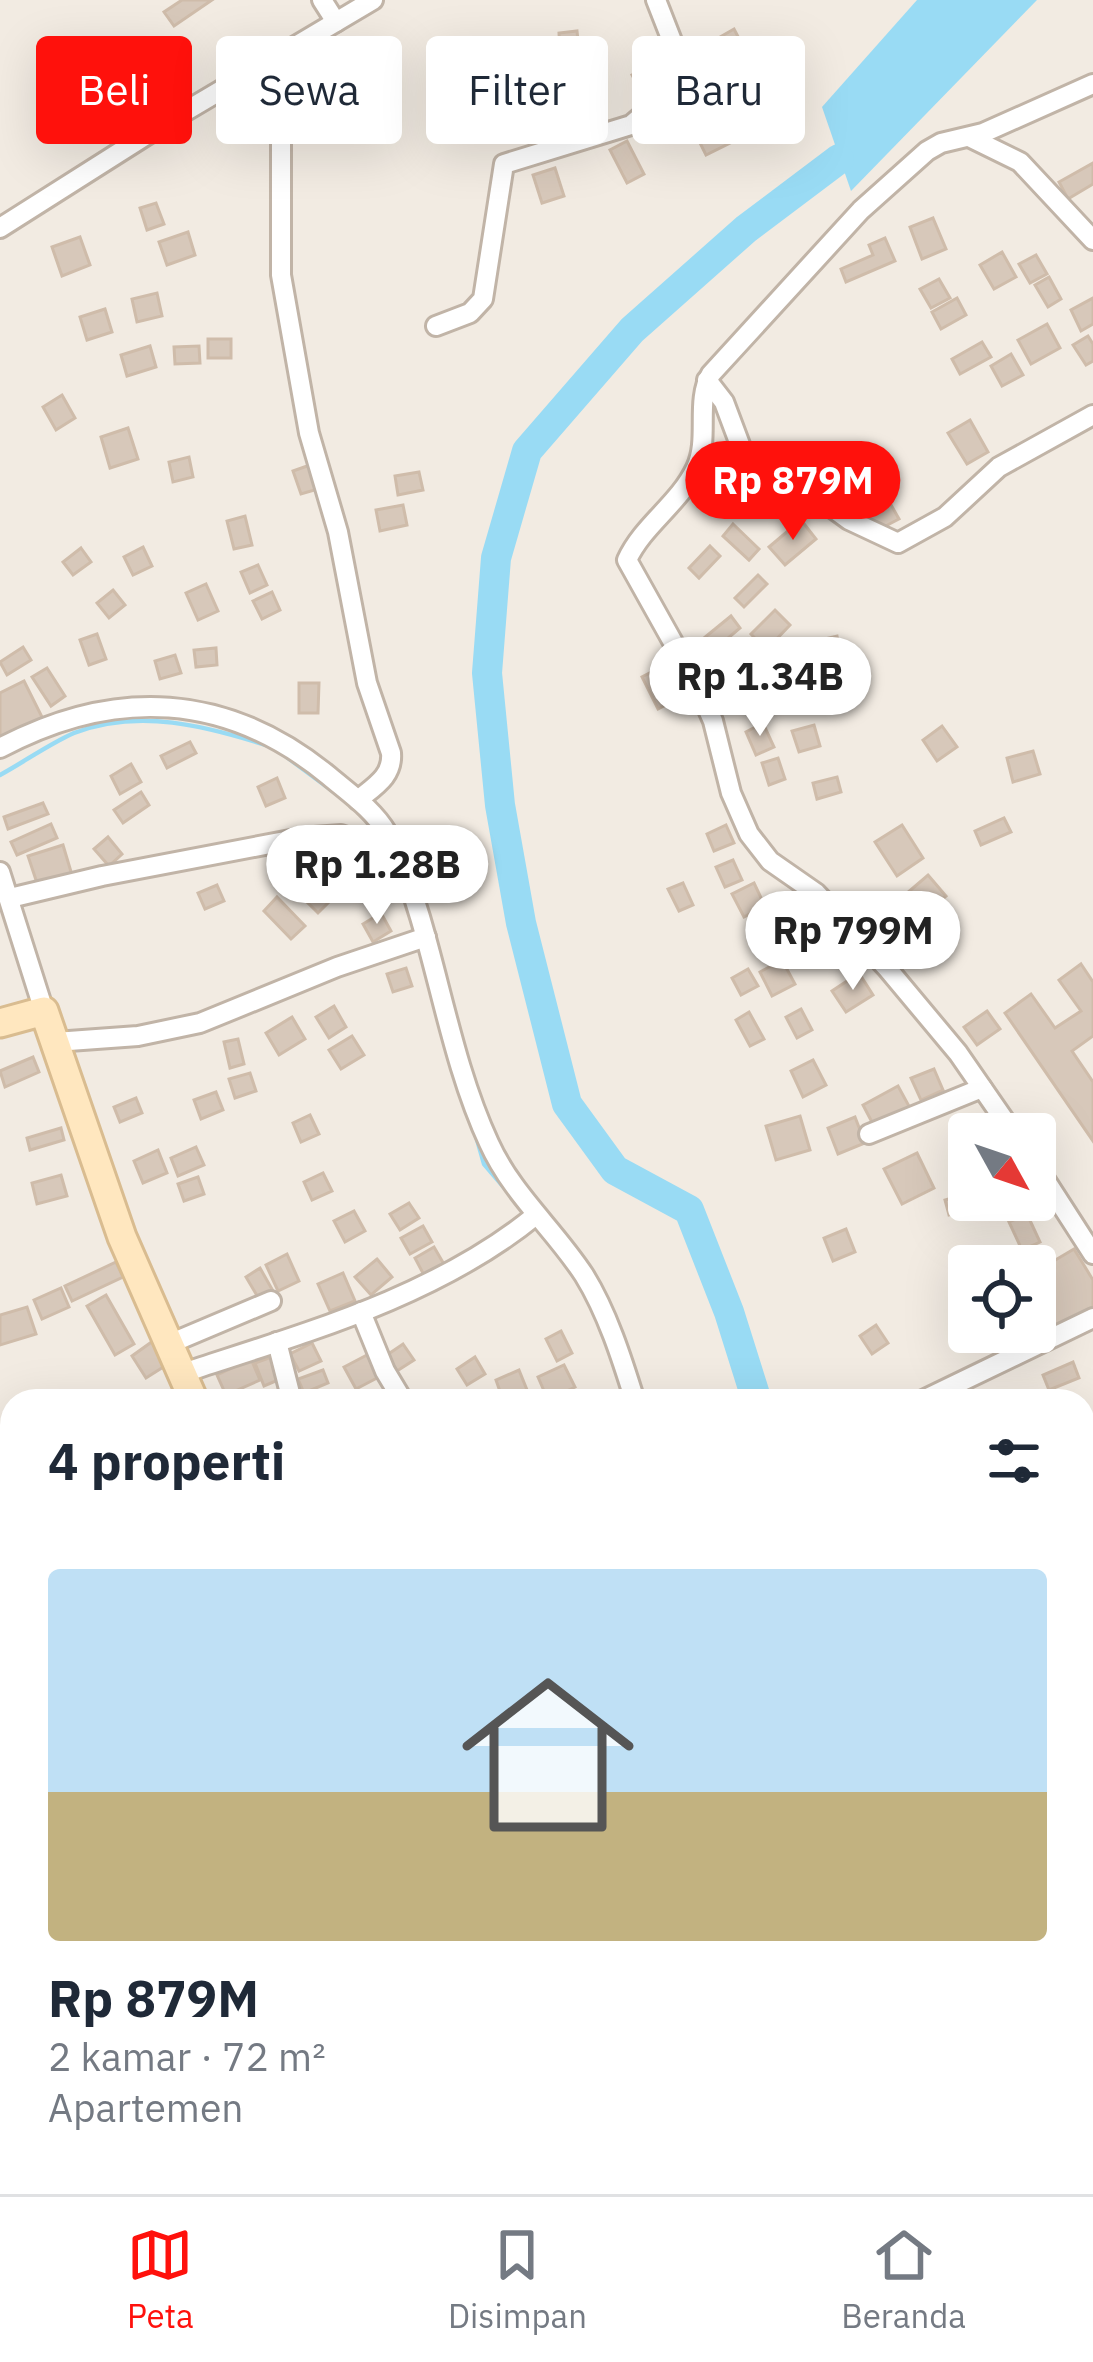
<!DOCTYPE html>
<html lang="id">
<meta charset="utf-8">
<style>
body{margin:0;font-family:"IBM Plex Sans",sans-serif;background:#f2f2f3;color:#1f2937;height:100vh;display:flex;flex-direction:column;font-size:45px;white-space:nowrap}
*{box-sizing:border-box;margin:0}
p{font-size:39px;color:#747a83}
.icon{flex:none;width:66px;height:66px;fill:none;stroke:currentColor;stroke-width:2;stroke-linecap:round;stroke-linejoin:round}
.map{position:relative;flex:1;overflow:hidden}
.side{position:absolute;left:0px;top:1389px;width:1095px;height:807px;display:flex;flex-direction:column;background:#fff;border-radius:36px 36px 0 0;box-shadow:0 12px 48px #0002}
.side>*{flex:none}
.hud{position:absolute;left:36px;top:36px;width:1023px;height:108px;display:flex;gap:24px}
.needle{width:78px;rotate:130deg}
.buttons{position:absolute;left:948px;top:1113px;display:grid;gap:24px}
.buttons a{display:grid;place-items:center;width:108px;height:108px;border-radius:12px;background:#fff;box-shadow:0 12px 48px #0002;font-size:60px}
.price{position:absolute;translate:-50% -102px;padding:0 27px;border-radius:42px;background:#fff;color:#222;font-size:39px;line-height:78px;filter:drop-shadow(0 3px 6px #0008)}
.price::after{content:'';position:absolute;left:50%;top:72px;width:36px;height:27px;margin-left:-18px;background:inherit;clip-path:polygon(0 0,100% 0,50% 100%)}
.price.current{background:#ff110c;color:#fff}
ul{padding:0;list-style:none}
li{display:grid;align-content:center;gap:24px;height:636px;padding:0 48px}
li span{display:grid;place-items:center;height:372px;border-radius:12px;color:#555}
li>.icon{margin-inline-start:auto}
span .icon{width:216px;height:216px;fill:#fffc;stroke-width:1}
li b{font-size:51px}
h2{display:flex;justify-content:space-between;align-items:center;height:144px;padding:0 48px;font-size:51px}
.tag{padding:0 42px;border-radius:12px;background:#fff;box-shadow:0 12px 48px #0002;font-size:42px;line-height:108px}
.tag.current{background:#ff110c;color:#fff}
.tabs{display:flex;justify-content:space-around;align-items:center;height:168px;border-top:3px solid #e0e1e3;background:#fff;font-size:33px;color:#747a83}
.tabs a{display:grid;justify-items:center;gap:6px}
.tabs .current{color:#ff110c}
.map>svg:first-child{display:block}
</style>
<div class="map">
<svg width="1093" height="2194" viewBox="0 0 1093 2194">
<rect width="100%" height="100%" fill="#f2ebe2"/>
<!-- water -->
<polygon fill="#99dbf4" points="917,0 1037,0 851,191 822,107"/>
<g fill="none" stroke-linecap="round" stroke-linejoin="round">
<!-- stream -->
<g stroke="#99dbf4" stroke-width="4.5">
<polyline points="284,755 342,798"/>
<path d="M0 775C24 762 49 744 74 733 139 708 206 726 269 746"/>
<polyline points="476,1136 484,1164 512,1197"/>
</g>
<!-- river -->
<g stroke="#99dbf4" stroke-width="30">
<polyline points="757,1401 729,1312 689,1210 615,1170 567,1104 521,923 500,805 487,673 496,558 527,451 632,330 746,229 839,159"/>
<polyline points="1083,2117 1093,2130"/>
</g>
</g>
<!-- building -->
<g fill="#d7c8ba" stroke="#cfbcaa" stroke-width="3">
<polygon points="182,0 212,0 174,26 164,12"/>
<polygon points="734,29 754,67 733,78 713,41"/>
<polygon points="577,31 579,51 560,53 559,33"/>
<polygon points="667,58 677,77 642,94 632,75"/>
<polygon points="760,81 780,115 743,137 723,103"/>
<polygon points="547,95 577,100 575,113 545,109"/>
<polygon points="719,112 725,125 702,136 696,123"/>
<polygon points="725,128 732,142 706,155 699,141"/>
<polygon points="627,141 644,174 627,183 610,150"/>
<polygon points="1093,163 1093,184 1068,199 1059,182"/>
<polygon points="555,168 564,196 542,203 533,175"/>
<polygon points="156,203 164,224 147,230 140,208"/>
<polygon points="933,218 946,249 922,259 910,227"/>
<polygon points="188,232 195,255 167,265 159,242"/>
<polygon points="80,237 90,265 62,276 52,247"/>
<polygon points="885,238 895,261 846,282 841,269 873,255 869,245"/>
<polygon points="1002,252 1016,277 994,289 980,265"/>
<polygon points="1036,255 1047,274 1030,283 1019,264"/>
<polygon points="1049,277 1061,299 1048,307 1035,285"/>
<polygon points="939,279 950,298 931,308 920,289"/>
<polygon points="157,293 162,316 137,322 132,299"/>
<polygon points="957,298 966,315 941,329 932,312"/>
<polygon points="1093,298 1093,324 1081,331 1071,310"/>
<polygon points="105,309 112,332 87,340 80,317"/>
<polygon points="1047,324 1060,348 1031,364 1018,340"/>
<polygon points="1088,336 1093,344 1093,361 1086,365 1073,345"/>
<rect x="208" y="339" width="23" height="19"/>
<polygon points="982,342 991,357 960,374 952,359"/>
<polygon points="150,346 156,367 127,376 121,355"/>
<polygon points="199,346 200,363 175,364 174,347"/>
<polygon points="1011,354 1023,375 1002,386 991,366"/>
<polygon points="62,395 75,418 56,430 43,407"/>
<polygon points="970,420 988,452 967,464 948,433"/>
<polygon points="128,428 138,459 110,468 101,437"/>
<polygon points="189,457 193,477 173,482 169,462"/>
<polygon points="310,465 318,489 301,494 293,471"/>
<polygon points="419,472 423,490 398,495 395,476"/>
<polygon points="886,496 899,519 874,532 862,510"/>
<polygon points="403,505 407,525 380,531 376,510"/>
<polygon points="245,516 252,545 234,549 227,521"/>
<polygon points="801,520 816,539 785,565 769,547"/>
<polygon points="733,524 759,549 749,560 723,536"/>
<polygon points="710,546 720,556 699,578 689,568"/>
<polygon points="143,547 152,566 133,575 124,557"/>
<polygon points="81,548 91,562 73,575 63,562"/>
<polygon points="258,565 267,585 250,593 241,572"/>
<polygon points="758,575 767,584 744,607 735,598"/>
<polygon points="206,584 218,611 198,620 186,593"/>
<polygon points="113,590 125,605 109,618 97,603"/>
<polygon points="272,592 280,610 262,619 253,601"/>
<polygon points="775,610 790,625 766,650 751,634"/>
<polygon points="731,616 740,628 714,650 704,638"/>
<polygon points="97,634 106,659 89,665 80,640"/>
<polygon points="837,636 841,658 821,663 816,641"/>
<polygon points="23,647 31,660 7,675 0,662"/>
<polygon points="216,648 217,665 196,667 194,650"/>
<polygon points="175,655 181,673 160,679 155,661"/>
<polygon points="739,661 755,680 736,697 720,678"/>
<polygon points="667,664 683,696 658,709 642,677"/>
<polygon points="47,668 65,696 51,706 32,677"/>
<polygon points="24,681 45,723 0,746 0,693"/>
<polygon points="299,683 319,683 318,713 299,713"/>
<polygon points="798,684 802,703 782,708 779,688"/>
<polygon points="763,723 774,747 756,755 746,732"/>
<polygon points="814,725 820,746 799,752 792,731"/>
<polygon points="942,726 957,747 937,761 923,740"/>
<polygon points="190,742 196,753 167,768 161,756"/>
<polygon points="1033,751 1040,774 1013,782 1007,758"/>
<polygon points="778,758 785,779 769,785 762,763"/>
<polygon points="131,764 141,782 120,794 111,776"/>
<polygon points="837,777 841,792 817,799 813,783"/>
<polygon points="277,778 285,798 266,806 258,787"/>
<polygon points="141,792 149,805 123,823 114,810"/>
<polygon points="43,803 48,814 8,829 4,817"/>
<polygon points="1004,818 1011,832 981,845 975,831"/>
<polygon points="51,824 57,838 17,855 11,842"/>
<polygon points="726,825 734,843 714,851 707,834"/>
<polygon points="902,825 923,858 897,876 875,842"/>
<polygon points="108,837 122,854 109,866 94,849"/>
<polygon points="63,845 72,875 38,886 28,856"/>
<polygon points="733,860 742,880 725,887 716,867"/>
<polygon points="928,875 946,896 924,915 906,894"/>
<polygon points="683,883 693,905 679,911 668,889"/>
<polygon points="754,883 765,906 744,917 732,894"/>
<polygon points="320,884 333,898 318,913 304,899"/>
<polygon points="217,885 224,901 205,909 198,893"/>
<polygon points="277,897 305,926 291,939 264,911"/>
<polygon points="822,910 841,939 816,956 797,927"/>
<polygon points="381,913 391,931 373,942 363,924"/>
<polygon points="782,960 795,984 772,996 760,972"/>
<polygon points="1081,964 1093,982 1093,1036 1072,1051 1093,1082 1093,1141 1005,1013 1031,994 1055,1028 1081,1011 1059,980"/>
<polygon points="406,968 412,986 393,992 387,974"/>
<polygon points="748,969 758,986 741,995 732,978"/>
<polygon points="859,973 873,995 846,1012 832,991"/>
<polygon points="334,1006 346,1027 329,1038 316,1017"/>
<polygon points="801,1009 812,1030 797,1038 786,1017"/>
<polygon points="987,1011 1000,1029 977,1045 964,1027"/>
<polygon points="749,1012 764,1039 750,1046 736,1020"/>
<polygon points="292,1017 305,1039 279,1055 266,1033"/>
<polygon points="352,1036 364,1055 341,1069 329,1050"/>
<polygon points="238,1039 244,1064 230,1068 224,1042"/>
<polygon points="33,1057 39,1072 5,1087 0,1071"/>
<polygon points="813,1060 826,1085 803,1097 791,1071"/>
<polygon points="934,1069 943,1090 921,1100 911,1078"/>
<polygon points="250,1073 256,1091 235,1098 229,1079"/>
<polygon points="898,1086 910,1108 874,1126 863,1105"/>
<polygon points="216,1092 223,1110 201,1119 194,1100"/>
<polygon points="136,1098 142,1113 120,1122 114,1107"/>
<polygon points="310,1115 319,1134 301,1142 293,1123"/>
<polygon points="800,1116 810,1150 776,1160 766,1126"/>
<polygon points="855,1117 865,1143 838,1154 828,1128"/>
<polygon points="61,1128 64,1140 30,1150 27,1138"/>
<polygon points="196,1147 204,1165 178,1176 171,1158"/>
<polygon points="158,1150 167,1173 143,1183 134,1161"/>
<polygon points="917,1153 934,1188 902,1204 884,1169"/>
<polygon points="323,1173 332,1191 312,1200 304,1182"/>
<polygon points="61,1175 67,1196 37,1204 32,1183"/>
<polygon points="198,1177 204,1194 184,1201 178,1184"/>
<polygon points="969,1193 969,1200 978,1200 980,1207 949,1215 945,1200"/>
<polygon points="409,1203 419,1218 400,1230 390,1214"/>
<polygon points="354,1211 365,1231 345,1242 334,1221"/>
<polygon points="1027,1214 1040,1242 1022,1250 1009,1222"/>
<polygon points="423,1226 432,1242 410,1254 401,1238"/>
<polygon points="846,1229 855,1252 833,1261 824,1238"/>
<polygon points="434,1247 445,1266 425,1277 415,1258"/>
<polygon points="1074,1249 1093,1280 1093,1308 1032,1345 1025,1332 1035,1332 1035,1272"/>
<polygon points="287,1254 299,1281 278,1291 266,1265"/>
<polygon points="377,1259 392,1277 371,1295 355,1277"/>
<polygon points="116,1262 123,1277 72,1301 65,1286"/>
<polygon points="260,1268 273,1291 259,1299 246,1277"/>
<polygon points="343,1273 355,1301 330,1311 318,1284"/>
<polygon points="61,1288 69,1307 42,1319 34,1300"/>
<polygon points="106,1295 134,1344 115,1355 87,1306"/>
<polygon points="27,1307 36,1334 0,1345 0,1315"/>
<polygon points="876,1325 888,1343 872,1354 860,1336"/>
<polygon points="561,1331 572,1353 557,1361 546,1339"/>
<polygon points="153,1341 168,1364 146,1378 132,1356"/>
<polygon points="312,1343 321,1361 299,1371 290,1354"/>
<polygon points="403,1344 414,1360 397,1371 387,1355"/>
<polygon points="367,1355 379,1377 356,1389 344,1367"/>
<polygon points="274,1356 283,1378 264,1386 255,1363"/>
<polygon points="475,1357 485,1374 467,1385 457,1369"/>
<polygon points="251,1359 260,1380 226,1395 217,1375"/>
<polygon points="1073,1362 1079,1378 1049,1390 1043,1375"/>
<polygon points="564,1365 575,1387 548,1400 538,1377"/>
<polygon points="323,1370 328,1383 304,1393 298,1379"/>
<polygon points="519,1370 527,1390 503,1400 496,1380"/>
</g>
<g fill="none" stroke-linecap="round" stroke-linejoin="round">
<!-- street casing -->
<g stroke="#c1b4a7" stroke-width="24">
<g id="street">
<polyline points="322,0 336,22"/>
<path d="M271 62 281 141V275L309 433 338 532 367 683 391 753C393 776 375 786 358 800"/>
<polyline points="969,137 1020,162 1093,240"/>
<polyline points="0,228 164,124 373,0"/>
<polyline points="436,326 470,313 483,299 504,164 631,125 682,81 683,69 656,0"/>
<polyline points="707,380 724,402 745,458 780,470 849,520 898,543 945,517 999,467 1093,415"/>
<path d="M0 748C115 687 227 692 329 776 349 793 374 810 387 833 403 857 411 889 420 917 442 991 456 1072 489 1143 512 1194 554 1229 584 1275 607 1312 622 1359 635 1401"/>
<polyline points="0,872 44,1011"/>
<polyline points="10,898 102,876 301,838 341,835 372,846 388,834"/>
<polyline points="55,1042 138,1036 200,1023 337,967 426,937"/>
<polyline points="869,1134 982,1088"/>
<path d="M1014 1134 958 1053 887 968 816 893 770 861 749 834 731 793 713 721 698 687 627 560C643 525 679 504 696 468 710 439 695 402 711 374L861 210 927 151 941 143 983 133 1093 84"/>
<polyline points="1035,1164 1093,1254"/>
<polyline points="361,1312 385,1371 403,1401"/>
<polyline points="277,1342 292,1401"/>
<polyline points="169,1344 271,1301"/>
<path d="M183 1373C304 1333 436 1297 536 1215"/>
<polyline points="921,1401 1093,1318"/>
<polyline points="0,1482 12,1489"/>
<polyline points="0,1633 12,1628"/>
<polyline points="0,1943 12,1949"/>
<polyline points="897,2184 902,2194"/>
<polyline points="305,2194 343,2184"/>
</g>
</g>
<!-- secondary casing -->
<g stroke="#d9bc90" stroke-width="33">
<g id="secondary">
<polyline points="0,1023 44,1011 122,1237 194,1401"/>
<polyline points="512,2184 516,2194"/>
</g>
</g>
<!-- street -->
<use href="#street" stroke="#fff" stroke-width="18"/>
<!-- secondary -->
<use href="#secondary" stroke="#ffe7bf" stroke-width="27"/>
</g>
</svg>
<div class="buttons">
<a><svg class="needle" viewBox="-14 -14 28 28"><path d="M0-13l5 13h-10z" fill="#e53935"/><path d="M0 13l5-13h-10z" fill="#747a83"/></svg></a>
<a><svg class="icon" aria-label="locate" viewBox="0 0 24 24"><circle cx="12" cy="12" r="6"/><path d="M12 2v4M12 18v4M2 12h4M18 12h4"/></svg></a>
</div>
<b class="price current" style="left:793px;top:543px">Rp 879M</b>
<b class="price" style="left:760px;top:739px">Rp 1.34B</b>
<b class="price" style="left:377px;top:927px">Rp 1.28B</b>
<b class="price" style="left:853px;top:993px">Rp 799M</b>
<div class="hud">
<a class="tag current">Beli</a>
<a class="tag">Sewa</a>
<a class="tag">Filter</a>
<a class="tag">Baru</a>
</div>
<section class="side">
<h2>4 properti<svg class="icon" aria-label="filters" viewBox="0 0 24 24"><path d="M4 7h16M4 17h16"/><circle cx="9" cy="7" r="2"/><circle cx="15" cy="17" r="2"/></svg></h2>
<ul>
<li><span style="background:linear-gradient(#bfe0f5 60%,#c2b280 0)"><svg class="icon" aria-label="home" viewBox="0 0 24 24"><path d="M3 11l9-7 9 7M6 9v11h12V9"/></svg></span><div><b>Rp 879M</b><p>2 kamar · 72 m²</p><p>Apartemen</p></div></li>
</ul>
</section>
</div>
<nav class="tabs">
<a class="current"><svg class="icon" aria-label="map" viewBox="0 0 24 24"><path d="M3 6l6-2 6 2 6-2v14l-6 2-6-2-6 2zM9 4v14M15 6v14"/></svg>Peta</a>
<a><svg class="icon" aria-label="saved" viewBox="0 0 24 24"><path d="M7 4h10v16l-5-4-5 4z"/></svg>Disimpan</a>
<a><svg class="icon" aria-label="home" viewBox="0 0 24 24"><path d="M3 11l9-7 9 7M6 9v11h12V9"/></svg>Beranda</a>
</nav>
